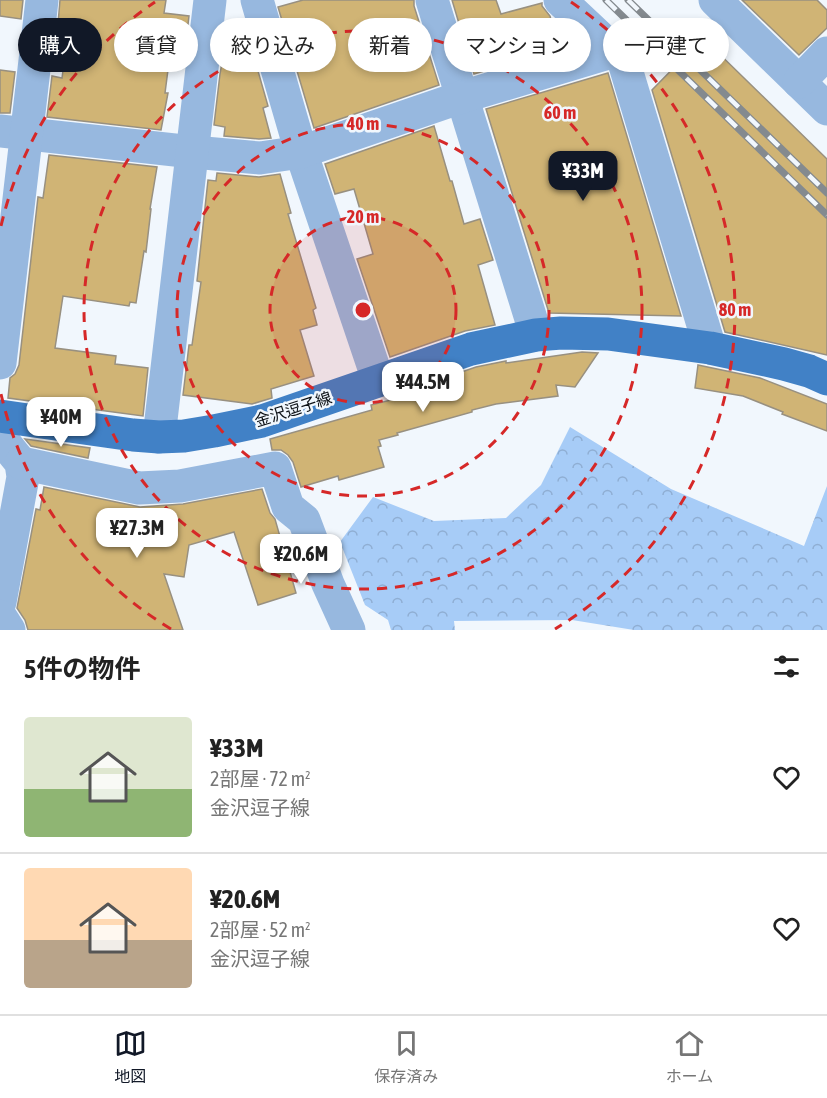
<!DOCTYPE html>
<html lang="ja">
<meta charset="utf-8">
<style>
body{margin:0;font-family:"Asap Condensed","Noto Sans JP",sans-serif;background:#f2f2f2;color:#222;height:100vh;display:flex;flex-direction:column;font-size:22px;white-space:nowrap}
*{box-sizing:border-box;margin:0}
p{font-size:20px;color:#767676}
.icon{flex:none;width:33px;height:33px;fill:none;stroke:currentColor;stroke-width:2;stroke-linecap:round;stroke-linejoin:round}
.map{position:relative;height:630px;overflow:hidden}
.sheet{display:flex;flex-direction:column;background:#fff;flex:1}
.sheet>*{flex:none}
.guide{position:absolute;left:18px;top:18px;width:792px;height:54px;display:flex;gap:12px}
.price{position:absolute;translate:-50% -51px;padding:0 14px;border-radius:12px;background:#fff;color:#222;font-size:20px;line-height:39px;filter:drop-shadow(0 2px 3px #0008)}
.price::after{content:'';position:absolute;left:50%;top:36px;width:18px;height:14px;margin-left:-9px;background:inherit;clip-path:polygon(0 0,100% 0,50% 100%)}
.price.selected{background:#111827;color:#fff}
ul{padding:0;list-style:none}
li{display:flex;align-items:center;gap:18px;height:150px;padding:0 24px}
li+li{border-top:2px solid #e0e0e0}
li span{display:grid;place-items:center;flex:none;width:168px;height:120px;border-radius:6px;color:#555}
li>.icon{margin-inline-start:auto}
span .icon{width:72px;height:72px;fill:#fffc;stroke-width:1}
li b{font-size:26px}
h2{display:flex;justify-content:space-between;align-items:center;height:72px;padding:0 24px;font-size:26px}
.pill{padding:0 21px;border-radius:27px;background:#fff;box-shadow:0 3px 9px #0003;font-size:21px;line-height:54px}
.pill.selected{background:#111827;color:#fff}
.menu{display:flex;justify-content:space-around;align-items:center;height:84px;border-top:2px solid #e0e0e0;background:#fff;font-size:16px;color:#767676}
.menu a{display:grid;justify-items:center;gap:3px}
.menu .selected{color:#111827}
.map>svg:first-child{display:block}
</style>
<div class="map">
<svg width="827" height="630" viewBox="0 0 827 630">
<defs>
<pattern id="forest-crowns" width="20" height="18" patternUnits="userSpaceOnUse" patternTransform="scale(1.5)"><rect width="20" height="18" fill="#a7ccf7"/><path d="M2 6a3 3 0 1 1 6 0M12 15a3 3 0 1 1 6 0" fill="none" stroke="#8faed3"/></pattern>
</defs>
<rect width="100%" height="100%" fill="#f1f7fd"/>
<!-- forest -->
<polygon fill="url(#forest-crowns)" points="570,427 671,489 804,546 827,486 827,630 634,630 572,620 454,621 455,630 391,630 388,620 365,605 340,542 373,497 434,521 506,518 541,485"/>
<!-- building -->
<g fill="#d0b475" stroke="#989080" stroke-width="1.5">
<polygon points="0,0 23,0 21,19 0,16"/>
<polygon points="60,0 166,0 164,13 189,16 186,41 172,39 165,93 168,93 161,130 47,117 52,76 62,78 69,25 58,24"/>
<polygon points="303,0 414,0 414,6 439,85 314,128 278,7"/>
<polygon points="452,0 496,0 501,14 542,3 542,6 550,16 557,43 573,38 578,43 474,74"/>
<polygon points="742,0 817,0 827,10 827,28 799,55"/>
<polygon points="246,29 268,106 263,108 271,138 259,139 224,136 225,127 214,125 220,74 227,33"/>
<polygon points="703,38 827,159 827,355 725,332 652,90"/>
<polygon points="0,70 15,72 10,113 0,113"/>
<polygon points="608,73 681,316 549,313 486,109"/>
<polygon points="434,126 450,181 452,181 464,224 480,219 493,260 478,265 495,325 465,331 390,357 357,259 373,254 354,189 335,194 325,164"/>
<polygon points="49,155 157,167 150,209 151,209 146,252 144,251 136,303 130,302 129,306 63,296 55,348 116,356 115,364 148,368 143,416 8,398 10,378 15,374 19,365 38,197 43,198"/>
<polygon points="217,173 259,177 280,174 291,213 288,214 316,308 313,310 317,325 300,330 314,376 271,389 272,398 252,404 183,395 189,345 192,345 201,282 197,281 208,180 216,181"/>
<polygon points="582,352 598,353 575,387 556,385 558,396 496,404 472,410 472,412 397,433 398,435 379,440 381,446 378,447 384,467 339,480 338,476 301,487 293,462 288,455 281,450 272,450 270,439 372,410 371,405 391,400 390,397 476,367 506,361 506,363"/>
<polygon points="698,365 760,378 827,404 827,431 782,414 783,412 743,396 695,388"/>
<polygon points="25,439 90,448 88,458 31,446"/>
<polygon points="44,487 140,507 183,504 262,489 270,513 275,519 296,593 258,605 234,532 189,545 184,577 164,574 183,630 28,630 25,620 17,608 36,509 40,510"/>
</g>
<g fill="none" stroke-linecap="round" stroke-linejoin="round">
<!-- minor -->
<g stroke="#97b8df" stroke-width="33">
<polyline points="257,0 301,152 378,380"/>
<polyline points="432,0 536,335"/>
<polyline points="560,0 623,59 710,348"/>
<polyline points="715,0 827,109"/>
<polyline points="799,82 827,53"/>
<polyline points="0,131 193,152 260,158 301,152 462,97 615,51"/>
<polyline points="0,363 42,0"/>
<polyline points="0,437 21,463 23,477 0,602"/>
<polyline points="159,437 210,0"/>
<polyline points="21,463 139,488 180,486 275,468 288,507 304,520 328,584 349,630"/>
<polyline points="0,616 9,630"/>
</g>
<!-- major -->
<polyline stroke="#4181c6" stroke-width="33" points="0,416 133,435 159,437 184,436 214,431 262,421 471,349 536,335 561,333 608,334 710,348 784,364 809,371 827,379"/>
<!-- rail casing -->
<g stroke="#848a8f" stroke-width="7">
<g id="rail">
<polyline points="606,0 827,215"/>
<polyline points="628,0 827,193"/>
</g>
</g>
<!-- rail -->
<use href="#rail" stroke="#f1f7fd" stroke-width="4.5" stroke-dasharray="14" stroke-linecap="butt"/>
</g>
<!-- distance rings -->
<circle cx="363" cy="310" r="93" fill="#d62828" fill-opacity=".12"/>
<g fill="none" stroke="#d62828" stroke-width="3" stroke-dasharray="10 8">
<circle cx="363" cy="310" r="93"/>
<circle cx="363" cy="310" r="186"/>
<circle cx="363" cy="310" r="279"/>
<path d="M171 629A372 372 0 0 1 1 394M1 226A372 372 0 0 1 155 2M571 2A372 372 0 0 1 555 629"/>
</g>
<g text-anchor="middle" stroke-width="5" stroke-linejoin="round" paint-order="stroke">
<!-- street labels -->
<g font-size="16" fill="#0c1116" stroke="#f1f7fd">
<text transform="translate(293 409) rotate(-18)" y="6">金沢逗子線</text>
</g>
</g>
<circle cx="363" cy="310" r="9" fill="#d62828" stroke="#f1f7fd" stroke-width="3"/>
<g font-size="18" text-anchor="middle" font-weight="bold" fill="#d62828" stroke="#f1f7fd" stroke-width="5" stroke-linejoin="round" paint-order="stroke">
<text x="560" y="119">60 m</text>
<text x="363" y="130">40 m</text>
<text x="363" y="223">20 m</text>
<text x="735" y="316">80 m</text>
</g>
</svg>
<b class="price selected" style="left:583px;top:202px">¥33M</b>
<b class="price" style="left:423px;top:413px">¥44.5M</b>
<b class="price" style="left:61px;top:448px">¥40M</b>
<b class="price" style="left:137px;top:559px">¥27.3M</b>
<b class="price" style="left:301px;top:585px">¥20.6M</b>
<div class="guide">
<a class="pill selected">購入</a>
<a class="pill">賃貸</a>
<a class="pill">絞り込み</a>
<a class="pill">新着</a>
<a class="pill">マンション</a>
<a class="pill">一戸建て</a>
</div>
</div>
<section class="sheet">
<h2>5件の物件<svg class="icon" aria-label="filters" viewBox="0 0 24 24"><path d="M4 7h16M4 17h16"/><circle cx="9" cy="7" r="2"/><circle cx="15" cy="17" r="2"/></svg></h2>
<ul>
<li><span style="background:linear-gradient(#dfe7d0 60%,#8fb573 0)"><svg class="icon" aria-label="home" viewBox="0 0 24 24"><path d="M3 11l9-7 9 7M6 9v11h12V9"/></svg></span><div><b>¥33M</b><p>2部屋 · 72 m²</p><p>金沢逗子線</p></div><svg class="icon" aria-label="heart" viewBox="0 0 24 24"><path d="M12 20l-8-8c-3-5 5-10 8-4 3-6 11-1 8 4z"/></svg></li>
<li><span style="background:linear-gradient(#ffd9b3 60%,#b9a48a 0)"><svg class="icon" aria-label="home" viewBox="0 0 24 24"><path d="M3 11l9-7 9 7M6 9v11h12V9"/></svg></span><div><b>¥20.6M</b><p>2部屋 · 52 m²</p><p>金沢逗子線</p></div><svg class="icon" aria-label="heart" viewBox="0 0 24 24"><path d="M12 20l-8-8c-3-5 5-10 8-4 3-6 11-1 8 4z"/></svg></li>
</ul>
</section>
<nav class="menu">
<a class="selected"><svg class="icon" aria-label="map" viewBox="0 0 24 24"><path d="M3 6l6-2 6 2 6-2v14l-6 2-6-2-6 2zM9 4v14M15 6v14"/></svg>地図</a>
<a><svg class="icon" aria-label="saved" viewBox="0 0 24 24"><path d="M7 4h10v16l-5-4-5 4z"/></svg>保存済み</a>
<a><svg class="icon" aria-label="home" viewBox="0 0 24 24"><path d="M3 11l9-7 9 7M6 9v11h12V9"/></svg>ホーム</a>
</nav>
